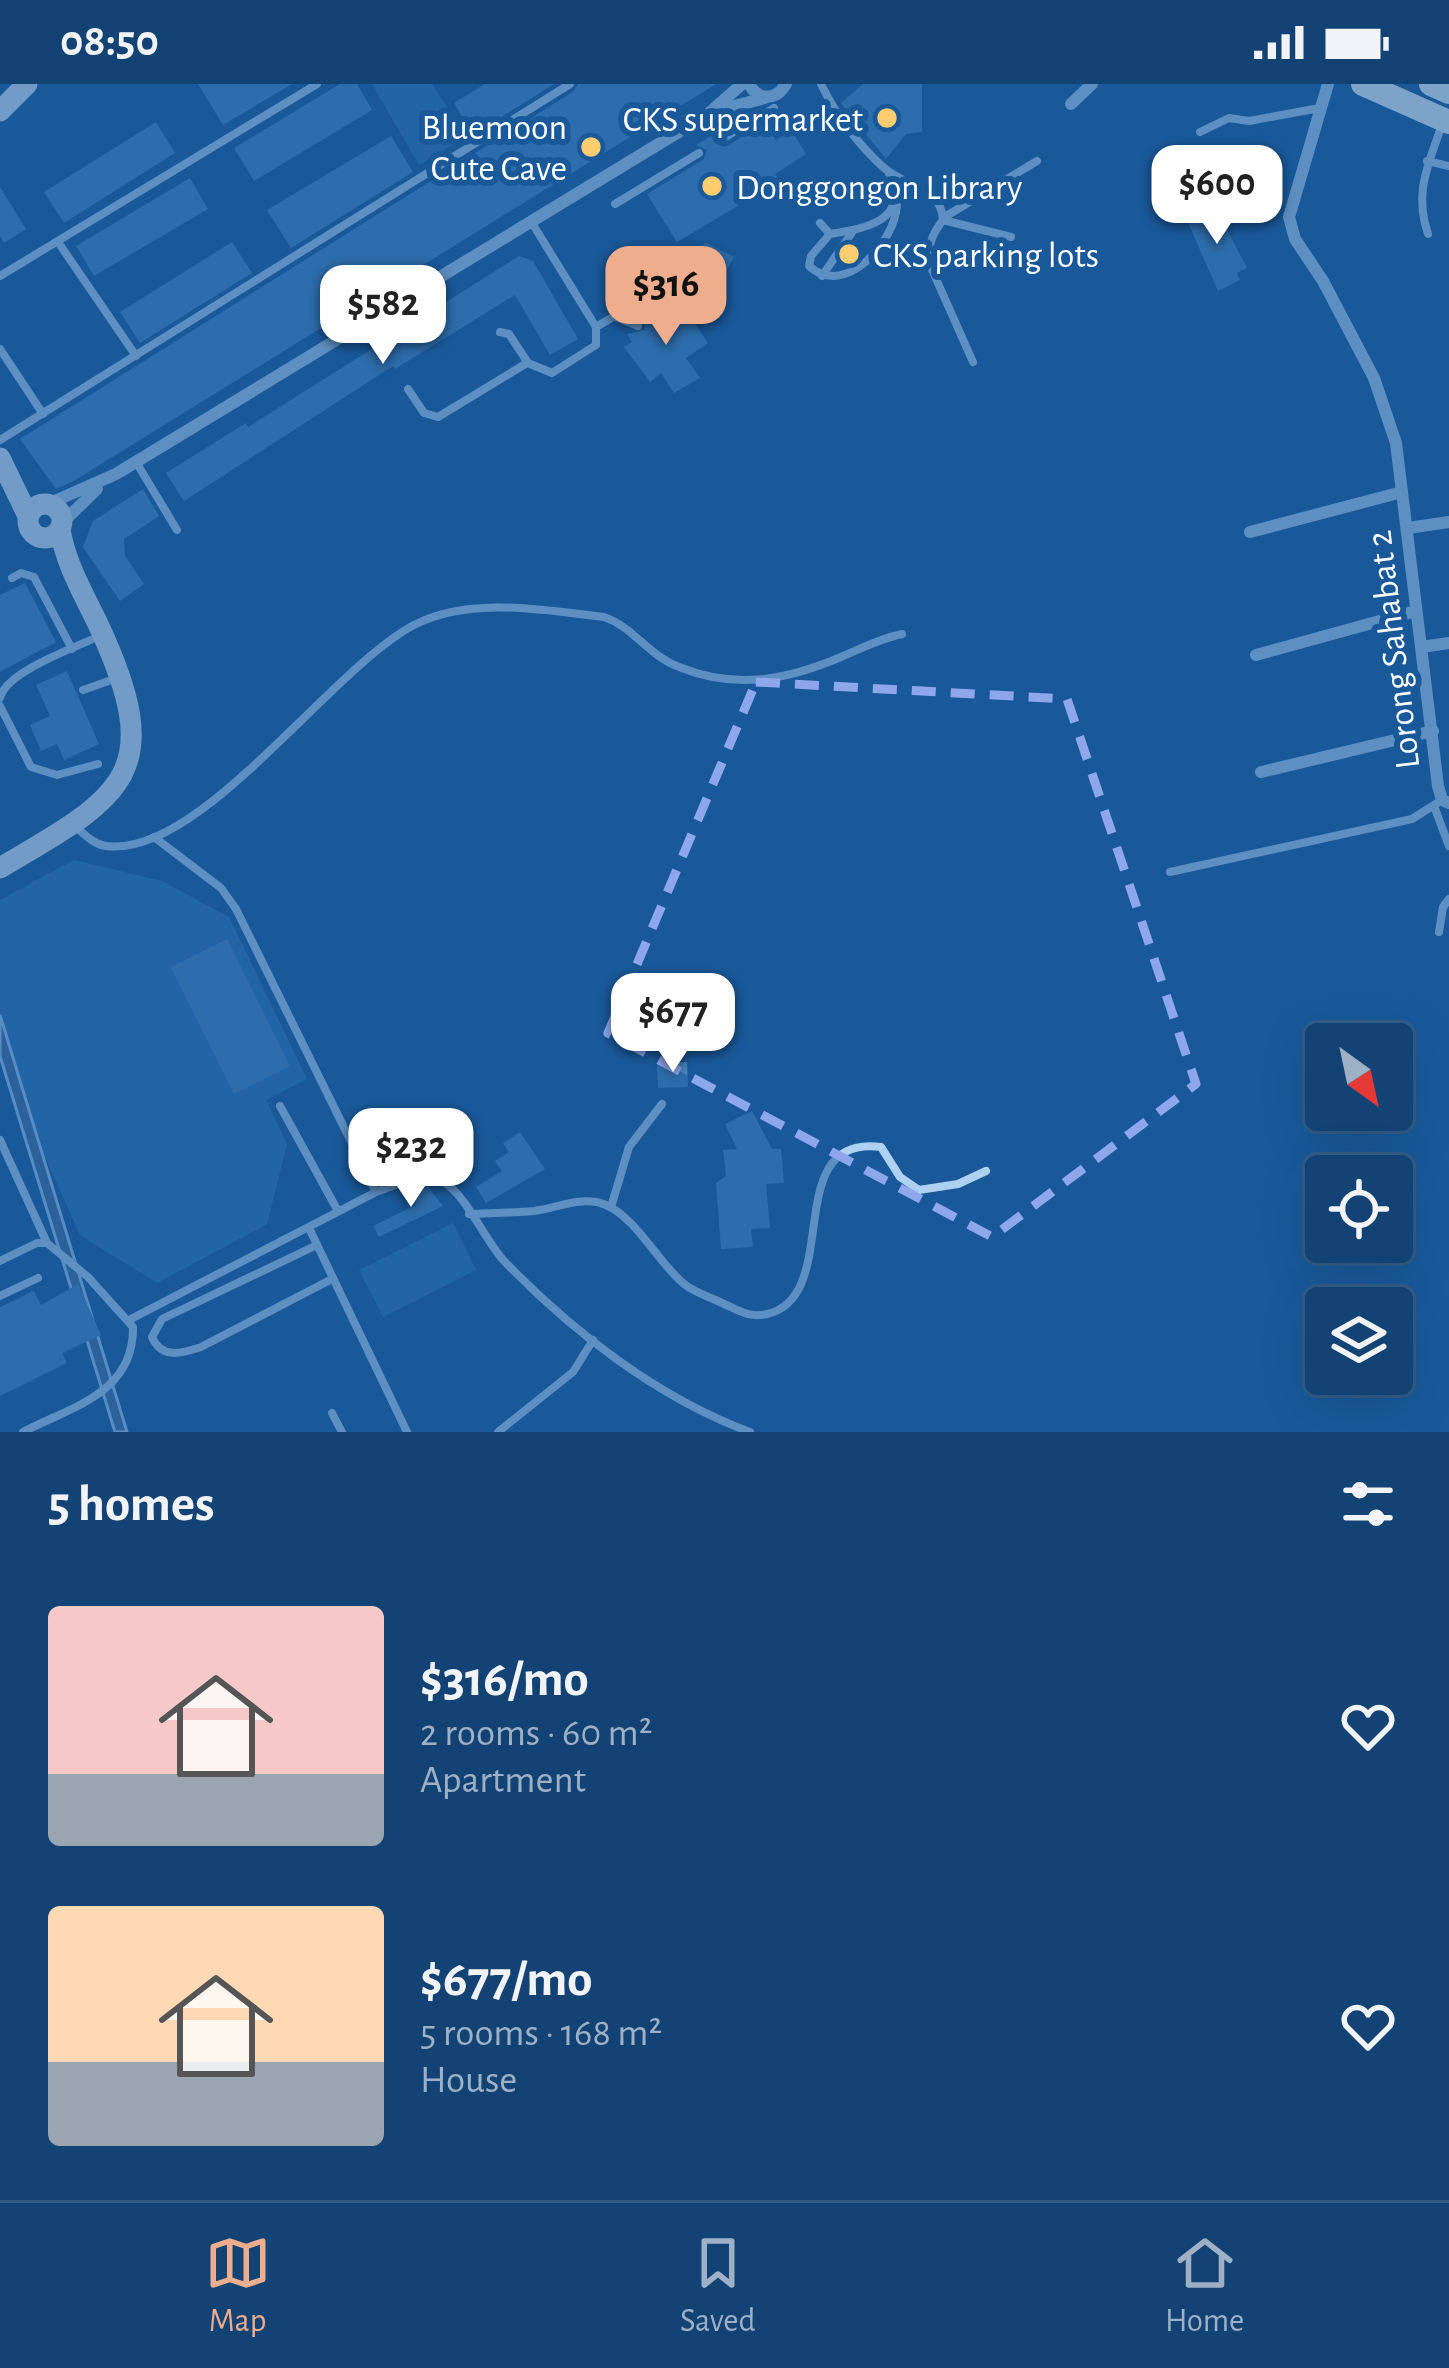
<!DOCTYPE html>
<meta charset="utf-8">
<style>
body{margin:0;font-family:"Alegreya Sans",sans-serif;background:#204e7c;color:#f1f3f6;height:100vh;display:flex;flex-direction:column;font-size:45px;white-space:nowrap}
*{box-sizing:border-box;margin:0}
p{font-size:39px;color:#9db0c5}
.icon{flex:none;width:66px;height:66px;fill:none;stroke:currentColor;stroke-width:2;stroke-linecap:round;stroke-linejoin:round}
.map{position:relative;height:1348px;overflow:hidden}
.side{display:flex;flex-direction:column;background:#134374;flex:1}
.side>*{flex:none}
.needle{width:78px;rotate:147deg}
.tools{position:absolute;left:1305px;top:939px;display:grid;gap:24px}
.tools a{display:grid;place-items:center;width:108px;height:108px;border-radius:12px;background:#134374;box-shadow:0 12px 48px #0002,0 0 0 3px #325c86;font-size:60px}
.price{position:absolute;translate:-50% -102px;padding:0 27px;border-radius:24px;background:#fff;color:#222;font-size:39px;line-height:78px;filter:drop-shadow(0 3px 6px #0008)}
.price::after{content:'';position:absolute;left:50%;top:72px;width:36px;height:27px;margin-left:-18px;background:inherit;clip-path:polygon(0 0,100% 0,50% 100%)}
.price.on{background:#eead8d;color:#111}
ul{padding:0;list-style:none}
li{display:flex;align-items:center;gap:36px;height:300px;padding:0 48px}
li span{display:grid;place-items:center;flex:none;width:336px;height:240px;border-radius:12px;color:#555}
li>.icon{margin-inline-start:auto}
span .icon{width:144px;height:144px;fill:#fffc;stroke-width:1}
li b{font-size:51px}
h2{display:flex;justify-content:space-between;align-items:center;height:144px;padding:0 48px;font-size:51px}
.status{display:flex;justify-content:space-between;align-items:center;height:84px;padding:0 60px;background:#134374;direction:ltr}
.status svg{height:33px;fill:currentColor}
.tabs{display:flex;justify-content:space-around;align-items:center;height:168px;border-top:3px solid #325c86;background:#134374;font-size:33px;color:#9db0c5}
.tabs a{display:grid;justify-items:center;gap:6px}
.tabs .on{color:#eead8d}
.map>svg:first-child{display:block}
</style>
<div class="status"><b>08:50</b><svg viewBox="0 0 49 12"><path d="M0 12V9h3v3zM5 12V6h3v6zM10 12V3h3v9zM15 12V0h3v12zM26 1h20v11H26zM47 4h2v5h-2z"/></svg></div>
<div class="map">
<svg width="1449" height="1348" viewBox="0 0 1449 1348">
<rect width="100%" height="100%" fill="#19599a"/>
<!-- green -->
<g fill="#2d74b7">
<polygon points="372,0 432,0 466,53 419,81"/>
<polygon points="74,776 162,797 229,833 307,995 266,1016 287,1060 267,1140 157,1199 80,1151 0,972 0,816"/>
<polygon points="453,1139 476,1186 383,1233 359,1186"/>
</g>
<!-- water -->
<polygon fill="#416d9b" stroke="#a2ccf3" stroke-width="3" points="0,931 127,1348 115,1348 0,972"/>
<!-- building -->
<g fill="#4685c2">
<polygon points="198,0 292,0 223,41"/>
<polygon points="340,0 357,0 372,26 254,97 234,64"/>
<polygon points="485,0 554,0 473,51 454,19"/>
<polygon points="578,0 716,0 72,398 56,405 20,355 574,7"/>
<polygon points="863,0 922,0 922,48 906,50 886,75 841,19"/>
<polygon points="156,38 175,69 64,139 44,108"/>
<polygon points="764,40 776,56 792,47 806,70 775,90 780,97 677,158 647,110 704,75 707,66 696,61 716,49 716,60 725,63"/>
<polygon points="391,52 413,88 291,164 267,126"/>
<polygon points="190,94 208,125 94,192 76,162"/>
<polygon points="0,103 26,145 4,159 0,152"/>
<polygon points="1214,121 1247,184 1237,189 1240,196 1218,207 1186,134"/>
<polygon points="232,158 252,189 140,259 120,228"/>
<polygon points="705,158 734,173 710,217 683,203"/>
<polygon points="519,172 533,177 578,255 550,271 515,211 395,285 393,282 184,417 166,389 246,339 248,343"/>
<polygon points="647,223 666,239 686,227 708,259 686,274 700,294 674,309 661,289 650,298 624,263 632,258 627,250 645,246 644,236 633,231"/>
<polygon points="143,405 159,432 124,455 125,472 144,500 120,517 83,463 93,437"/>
<polygon points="25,499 56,558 0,588 0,511"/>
<polygon points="67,587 99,660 64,676 57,660 41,667 30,641 50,632 36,601"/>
<polygon points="227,855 290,982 234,1010 171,883"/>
<polygon points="687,978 688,1003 658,1004 657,979"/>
<polygon points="752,1027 772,1065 781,1065 784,1099 766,1100 770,1144 751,1145 753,1163 721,1165 716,1099 726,1092 723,1066 737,1065 725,1040"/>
<polygon points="520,1048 545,1085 486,1119 476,1103 502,1087 495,1077 509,1068 503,1059"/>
<polygon points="425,1099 443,1122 379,1153 373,1142 416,1121 408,1106"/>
<polygon points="78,1200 101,1251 62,1269 67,1279 0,1312 0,1223 34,1207 41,1221"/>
</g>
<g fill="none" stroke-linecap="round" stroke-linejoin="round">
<!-- lane -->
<g stroke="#afd1f1" stroke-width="8">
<path d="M821 0C836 31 858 60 883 83 904 103 941 101 943 136 932 150 928 161 929 179L973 278"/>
<polyline points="1200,48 1229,34 1249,37 1320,24"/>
<polyline points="722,55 774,24"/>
<polyline points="1427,77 1449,82"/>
<polyline points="615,120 699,69"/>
<polyline points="943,134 1037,77"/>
<polyline points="943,136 1011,153"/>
<path d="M820 139 830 150C868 144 910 136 889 90"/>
<path d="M830 150 811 172 809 182C845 215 895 158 897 121"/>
<path d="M1428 150C1413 107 1430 78 1443 37"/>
<polyline points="58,158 136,272"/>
<polyline points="0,192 317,0"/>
<polyline points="822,192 853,147"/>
<polyline points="670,207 687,182"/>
<polyline points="613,232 638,242"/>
<polyline points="596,243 663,204 672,212 667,231"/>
<polyline points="500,248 509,250 528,279 552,289 596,261 596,243 532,139"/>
<polyline points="0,265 43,330"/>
<polyline points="408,305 424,329 438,333 527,279"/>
<polyline points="0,356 570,0"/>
<polyline points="136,378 177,446"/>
<polyline points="12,494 21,489 34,493 72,565"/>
<polyline points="83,606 117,594"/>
<path d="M0 614C6 587 77 563 102 551"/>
<polyline points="0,622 31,683 57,691 98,680"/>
<polyline points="1434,722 1449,762"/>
<path d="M75 742C84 750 93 760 106 762 199 775 330 585 414 541 469 512 544 526 604 533 634 543 647 571 679 583 736 606 787 596 841 573 862 564 879 555 902 550"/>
<polyline points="1170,788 1412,735 1442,716"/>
<polyline points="1439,848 1443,823 1449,815"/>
<polyline points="280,1022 338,1127"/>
<polyline points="0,1056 47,1159"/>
<path d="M376 1108 425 1090C463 1096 480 1152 505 1178 573 1248 658 1314 750 1348"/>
<polyline points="611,1123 629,1063 662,1020"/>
<path d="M469 1130C491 1129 513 1129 534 1127 558 1124 583 1111 606 1121 636 1134 658 1178 683 1199 694 1209 711 1213 724 1220 740 1227 749 1234 767 1230 845 1212 778 1050 881 1063L900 1093 919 1106 958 1100 986 1087"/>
<polyline points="309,1144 407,1348"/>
<path d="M317 1161 162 1235 152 1253C162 1276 182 1269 201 1263L332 1195"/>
<path d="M0 1177 37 1159H47L88 1193 133 1243C134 1309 73 1322 23 1348"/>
<polyline points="0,1212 38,1194"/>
<polyline points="129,1236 376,1108 236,825 221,804 154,753"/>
<polyline points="332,1329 342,1348"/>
<polyline points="498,1348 573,1288 593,1256"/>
</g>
<!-- street -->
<g stroke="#afd1f1" stroke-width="12">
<path d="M749 0C758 17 776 17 786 0"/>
<polyline points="1328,0 1289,133 1295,155 1323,197 1374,294 1396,359 1438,702 1442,716 1449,719"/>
<polyline points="1071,20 1092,0"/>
<polyline points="715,27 765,14"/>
<polyline points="48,420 116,390 708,30 742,0"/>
<polyline points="63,438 97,405"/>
<polyline points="1408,444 1449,438"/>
<polyline points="1250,448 1402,408"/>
<polyline points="1422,563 1449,559"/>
<polyline points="1256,571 1416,527"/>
<polyline points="1261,688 1433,647"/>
</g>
<!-- secondary -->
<g stroke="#ddecfc" stroke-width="21">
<polyline points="0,27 27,0"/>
<polyline points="0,374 28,432"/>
<circle cx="45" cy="437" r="17"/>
<path d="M0 784C126 711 167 688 98 540 83 509 66 480 60 446"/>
</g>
<!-- primary -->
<g stroke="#f9fcff" stroke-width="24">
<polyline points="1363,0 1449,38"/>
<polyline points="1431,0 1449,8"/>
</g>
</g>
<!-- marked area -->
<path d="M0 0H1449V1348H0ZM756 598 1067 615 1196 1000 992 1153 608 949Z" fill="#19599a" fill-opacity=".55" fill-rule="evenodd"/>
<path fill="none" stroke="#8ea6ec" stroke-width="9" stroke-dasharray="24 15" stroke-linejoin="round" d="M756 598 1067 615 1196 1000 992 1153 608 949Z"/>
<!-- markers -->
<g fill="#ffcd6f" stroke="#19599a" stroke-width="4.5">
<circle cx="887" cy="34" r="12"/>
<circle cx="591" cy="63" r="12"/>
<circle cx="712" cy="102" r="12"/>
<circle cx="849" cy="170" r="12"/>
</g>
<g text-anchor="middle" stroke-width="12" stroke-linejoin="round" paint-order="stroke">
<!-- poi labels -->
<g font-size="36" fill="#fff" stroke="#19599a" text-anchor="end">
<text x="863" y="47">CKS supermarket</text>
<text x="567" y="55">Bluemoon<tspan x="567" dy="41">Cute Cave</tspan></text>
<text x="736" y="115" text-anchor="start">Donggongon Library</text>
<text x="873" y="183" text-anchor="start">CKS parking lots</text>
</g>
<!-- street labels -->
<g font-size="36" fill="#fff" stroke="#19599a">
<text transform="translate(1392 566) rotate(-97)" y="13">Lorong Sahabat 2</text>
</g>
</g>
</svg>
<div class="tools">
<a><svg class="needle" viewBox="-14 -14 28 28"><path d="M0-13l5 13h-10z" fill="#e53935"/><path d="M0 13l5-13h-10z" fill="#9db0c5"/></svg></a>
<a><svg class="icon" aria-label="locate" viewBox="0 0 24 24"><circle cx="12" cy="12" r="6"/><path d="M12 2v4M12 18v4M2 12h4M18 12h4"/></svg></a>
<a><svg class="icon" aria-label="layers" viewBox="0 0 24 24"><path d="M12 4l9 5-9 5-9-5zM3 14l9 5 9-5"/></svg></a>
</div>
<b class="price" style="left:1217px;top:163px">$600</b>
<b class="price on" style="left:666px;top:264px">$316</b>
<b class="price" style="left:383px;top:283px">$582</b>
<b class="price" style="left:673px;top:991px">$677</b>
<b class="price" style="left:411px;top:1126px">$232</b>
</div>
<section class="side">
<h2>5 homes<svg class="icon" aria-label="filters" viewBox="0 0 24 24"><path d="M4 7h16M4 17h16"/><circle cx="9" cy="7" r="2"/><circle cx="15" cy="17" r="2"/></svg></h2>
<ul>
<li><span style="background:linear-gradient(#f6c9c9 70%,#9aa5b1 0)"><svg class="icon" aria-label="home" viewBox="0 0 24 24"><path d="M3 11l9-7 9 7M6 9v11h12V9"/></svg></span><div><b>$316/mo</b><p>2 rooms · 60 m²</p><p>Apartment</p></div><svg class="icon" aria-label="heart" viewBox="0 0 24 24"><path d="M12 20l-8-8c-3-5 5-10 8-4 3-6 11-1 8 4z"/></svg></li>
<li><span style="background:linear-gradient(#ffd9b3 65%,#9aa5b1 0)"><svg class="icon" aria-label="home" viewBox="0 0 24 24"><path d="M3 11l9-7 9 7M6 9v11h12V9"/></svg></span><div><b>$677/mo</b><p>5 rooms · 168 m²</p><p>House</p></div><svg class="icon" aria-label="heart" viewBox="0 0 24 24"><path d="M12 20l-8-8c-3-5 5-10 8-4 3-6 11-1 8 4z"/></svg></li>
</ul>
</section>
<nav class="tabs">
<a class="on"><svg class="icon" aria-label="map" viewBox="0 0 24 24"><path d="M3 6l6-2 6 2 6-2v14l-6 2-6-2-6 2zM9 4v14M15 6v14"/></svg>Map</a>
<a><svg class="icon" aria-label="saved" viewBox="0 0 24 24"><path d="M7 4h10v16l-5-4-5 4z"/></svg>Saved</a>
<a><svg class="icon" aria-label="home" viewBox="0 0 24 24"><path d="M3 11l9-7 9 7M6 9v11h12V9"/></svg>Home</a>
</nav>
